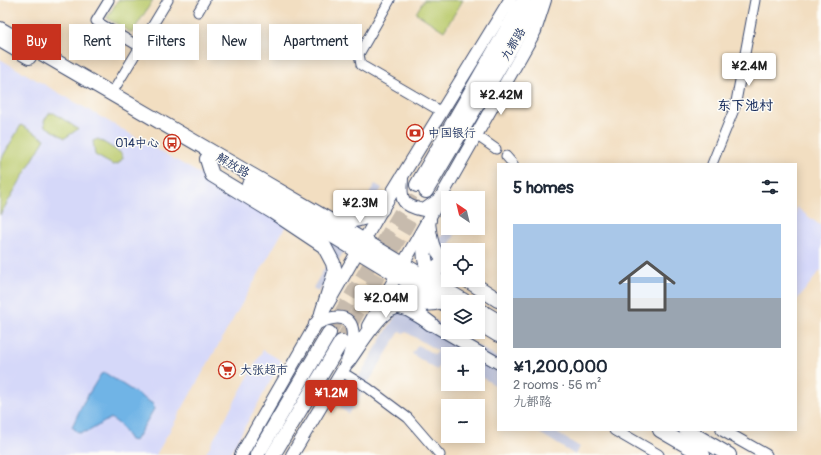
<!DOCTYPE html>
<meta charset="utf-8">
<style>
body{margin:0;font-family:Pangolin,"LXGW WenKai TC",sans-serif;background:#f6f6f7;color:#1f2937;height:100vh;display:flex;flex-direction:column;font-size:15px;white-space:nowrap}
*{box-sizing:border-box;margin:0}
p{font-size:13px;color:#747a83}
.icon{flex:none;width:22px;height:22px;fill:none;stroke:currentColor;stroke-width:2;stroke-linecap:round;stroke-linejoin:round}
.map{position:relative;flex:1;overflow:hidden}
.drawer{position:absolute;left:497px;top:163px;width:300px;height:268px;display:flex;flex-direction:column;background:#fff;border-radius:0px;box-shadow:0 2px 10px #0003}
.drawer>*{flex:none}
.guide{position:absolute;left:12px;top:24px;width:380px;height:36px;display:flex;gap:8px}
.needle{width:26px;rotate:325deg}
.fabs{position:absolute;left:441px;top:191px;display:grid;gap:8px}
.fabs a{display:grid;place-items:center;width:44px;height:44px;border-radius:0px;background:#fff;box-shadow:0 2px 10px #0003;font-size:20px}
.price{position:absolute;translate:-50% -34px;padding:0 9px;border-radius:4px;background:#fff;color:#222;font-size:13px;line-height:26px;filter:drop-shadow(0 1px 2px #0008)}
.price::after{content:'';position:absolute;left:50%;top:24px;width:12px;height:9px;margin-left:-6px;background:inherit;clip-path:polygon(0 0,100% 0,50% 100%)}
.price.on{background:#c8321e;color:#fff}
ul{padding:0;list-style:none}
li{display:grid;align-content:center;gap:8px;height:212px;padding:0 16px}
li+li{border-top:1px solid #e0e1e3}
li span{display:grid;place-items:center;height:124px;border-radius:0px;color:#555}
li>.icon{margin-inline-start:auto}
span .icon{width:72px;height:72px;fill:#fffc;stroke-width:1}
li b{font-size:17px}
h2{display:flex;justify-content:space-between;align-items:center;height:48px;padding:0 16px;font-size:17px}
.pill{padding:0 14px;border-radius:0px;background:#fff;box-shadow:0 2px 10px #0003;font-size:14px;line-height:36px}
.pill.on{background:#c8321e;color:#fff}
.map>svg:first-child{display:block}
</style>
<div class="map">
<svg width="821" height="455" viewBox="0 0 821 455">
<rect width="100%" height="100%" fill="#fdfcf7"/>
<filter id="ink" filterUnits="userSpaceOnUse"><feTurbulence type="fractalNoise" baseFrequency=".025" numOctaves="2"/><feDisplacementMap in="SourceGraphic" scale="8" xChannelSelector="R" yChannelSelector="G"/><feConvolveMatrix kernelMatrix="1 2 1 2 8 2 1 2 1" color-interpolation-filters="sRGB"/></filter>
<filter id="wash" filterUnits="userSpaceOnUse"><feTurbulence type="fractalNoise" baseFrequency=".012" numOctaves="4" result="noise"/><feDisplacementMap in="SourceGraphic" scale="16" xChannelSelector="R" yChannelSelector="G"/><feGaussianBlur stdDeviation="0.9" result="paint"/><feColorMatrix in="noise" values="0 0 0 0 0 0 0 0 0 0 0 0 0 0 0 0 0 1.4 0 .05"/><feComposite in="paint" operator="in"/></filter>
<g filter="url(#wash)">
<rect width="100%" height="100%" fill="#f2dec1"/>
<!-- built -->
<g fill="#d5d8f9">
<polygon points="0,59 287,224 156,455 0,455"/>
<polygon points="796,207 821,226 821,270 796,301"/>
<polygon points="263,350 282,361 229,455 205,455"/>
</g>
<!-- industrial -->
<g fill="#bdc3de">
<polygon points="375,184 382,188 353,236 419,275 446,229 455,235 413,305 418,310 498,358 498,387 478,375 478,354 448,354 448,357 446,356 437,370 412,354 418,345 435,355 438,351 406,332 404,334 400,331 349,414 340,408 415,283 349,243 319,292 313,288 335,250 330,247 338,233 344,236"/>
<polygon points="535,430 552,430 580,447 575,455"/>
</g>
<!-- green -->
<g fill="#bbcb6e" stroke="#6b7d66">
<polygon points="118,0 153,0 132,33 107,18"/>
<polygon points="424,0 463,0 444,31 416,13"/>
<polygon points="49,113 54,113 78,129 65,138 45,126 44,121"/>
<polygon points="21,125 45,139 0,215 0,161"/>
<polygon points="98,139 121,153 123,158 118,164 113,165 95,155 93,141"/>
</g>
<!-- water -->
<polygon fill="#70b4e6" stroke="#4672a2" points="105,373 153,404 154,409 135,441 130,440 120,425 111,418 89,431 79,433 72,427 83,403 101,374"/>
</g>
<g filter="url(#ink)">
<g fill="none" stroke-linecap="round" stroke-linejoin="round">
<!-- primary-tunnel -->
<g stroke="#c7bbad" stroke-width="14" stroke-dasharray="14 7" stroke-linecap="butt">
<polyline points="329,333 417,185"/>
<polyline points="341,342 426,191"/>
</g>
<!-- minor casing -->
<g stroke="#3b496d" stroke-width="11">
<g id="minor">
<polyline points="109,0 96,21 140,47"/>
<polyline points="390,0 359,54 361,65 442,112"/>
<polyline points="198,12 205,0"/>
<polyline points="112,93 168,0"/>
<polyline points="476,135 496,149"/>
<polyline points="506,156 513,164"/>
<polyline points="712,164 735,107 755,0"/>
<polyline points="342,372 368,388 408,418 440,455"/>
</g>
</g>
<!-- tertiary casing -->
<g stroke="#3b496d" stroke-width="13">
<g id="tertiary">
<path d="M430 226C432 242 434 254 448 263"/>
<polyline points="388,312 398,308 408,311 498,363"/>
<polyline points="615,430 658,455"/>
<polyline points="722,430 766,455"/>
</g>
</g>
<!-- secondary casing -->
<g stroke="#3b496d" stroke-width="14">
<g id="secondary">
<path d="M402 179C400 200 402 206 424 210L438 200"/>
<path d="M315 324C349 308 359 323 349 356"/>
<polyline points="368,326 535,31 545,0"/>
<polyline points="241,455 382,209 510,0"/>
<polyline points="292,455 353,353"/>
</g>
</g>
<!-- primary casing -->
<g stroke="#3b496d" stroke-width="16">
<g id="primary">
<polyline points="0,29 331,221 466,302"/>
<polyline points="0,40 29,57"/>
<polyline points="207,159 212,175 273,212 324,246 333,263 335,272 322,313"/>
<polyline points="249,185 448,306"/>
<polyline points="417,185 524,0"/>
<polyline points="426,191 539,0"/>
<path d="M429 220C424 242 419 264 437 282"/>
<path d="M331 221C350 222 366 220 382 209"/>
<polyline points="467,280 498,300"/>
<polyline points="440,284 435,276 436,268 439,265 448,268"/>
<polyline points="478,309 498,321"/>
<polyline points="478,323 498,335"/>
<polyline points="431,324 419,315 417,311 423,304 435,303"/>
<path d="M348 361C366 336 385 298 420 298 424 298 430 300 435 301"/>
<polyline points="660,430 703,455"/>
<polyline points="686,430 729,455"/>
<polyline points="257,455 329,333"/>
<polyline points="273,455 341,342"/>
</g>
</g>
<!-- minor -->
<use href="#minor" stroke="#fff" stroke-width="9"/>
<!-- tertiary -->
<use href="#tertiary" stroke="#fff" stroke-width="11"/>
<!-- secondary -->
<use href="#secondary" stroke="#fff" stroke-width="12"/>
<!-- primary -->
<use href="#primary" stroke="#fff" stroke-width="14"/>
</g>
</g>
<!-- icons -->
<defs>
<g id="bank-ring" transform="scale(0.9)"><circle r="9.5" fill="#fdfcf7" stroke="#c8321e" stroke-width="1.5"/><path d="M-6-4H6V4H-6ZM0-2.3a2.3 2.3 0 1 0 0 4.6a2.3 2.3 0 1 0 0-4.6Z" fill="#c8321e"/></g>
<g id="bus-ring" transform="scale(0.9)"><circle r="9.5" fill="#fdfcf7" stroke="#c8321e" stroke-width="1.5"/><path d="M-5-6H5V4H4V6H2V4H-2V6H-4V4H-5ZM-3.5-4V0h7V-4ZM-3.5 1.2v1.5H-2V1.2ZM2 1.2v1.5H3.5V1.2Z" fill="#c8321e"/></g>
<g id="supermarket-ring" transform="scale(0.9)"><circle r="9.5" fill="#fdfcf7" stroke="#c8321e" stroke-width="1.5"/><path d="M-6-5.5h2.5l.6 2H6L4.5 2H-2.5L-4.4-4H-6ZM-1.5 3.2a1.3 1.3 0 1 0 .1 0ZM3 3.2a1.3 1.3 0 1 0 .1 0Z" fill="#c8321e"/></g>
</defs>
<g fill-rule="evenodd">
<use href="#bank-ring" x="415" y="133"/>
<use href="#bus-ring" x="172" y="143"/>
<use href="#supermarket-ring" x="227" y="370"/>
</g>
<g text-anchor="middle" stroke-width="3" stroke-linejoin="round" paint-order="stroke">
<!-- street labels -->
<g font-size="12" fill="#1b2f5e" stroke="#fdfcf7">
<text transform="translate(513 44) rotate(-59)" y="4">九都路</text>
<text transform="translate(233 165) rotate(30)" y="4">解放路</text>
</g>
<!-- poi labels -->
<g font-size="12" fill="#1b2f5e" stroke="#fdfcf7" text-anchor="start">
<text x="428" y="137">中国银行</text>
<text x="159" y="147" text-anchor="end">014中心</text>
<text x="240" y="374">大张超市</text>
</g>
<!-- quarter labels -->
<g font-size="14" font-weight="bold" fill="#1b2f5e" stroke="#fdfcf7">
<text x="745" y="110">东下池村</text>
</g>
</g>
</svg>
<div class="fabs">
<a><svg class="needle" viewBox="-14 -14 28 28"><path d="M0-13l5 13h-10z" fill="#e53935"/><path d="M0 13l5-13h-10z" fill="#747a83"/></svg></a>
<a><svg class="icon" aria-label="locate" viewBox="0 0 24 24"><circle cx="12" cy="12" r="6"/><path d="M12 2v4M12 18v4M2 12h4M18 12h4"/></svg></a>
<a><svg class="icon" aria-label="layers" viewBox="0 0 24 24"><path d="M12 4l9 5-9 5-9-5zM3 14l9 5 9-5"/></svg></a>
<a>+</a>
<a>−</a>
</div>
<b class="price" style="left:749px;top:87px">¥2.4M</b>
<b class="price" style="left:501px;top:116px">¥2.42M</b>
<b class="price" style="left:360px;top:224px">¥2.3M</b>
<b class="price" style="left:386px;top:319px">¥2.04M</b>
<b class="price on" style="left:331px;top:414px">¥1.2M</b>
<div class="guide">
<a class="pill on">Buy</a>
<a class="pill">Rent</a>
<a class="pill">Filters</a>
<a class="pill">New</a>
<a class="pill">Apartment</a>
</div>
<section class="drawer">
<h2>5 homes<svg class="icon" aria-label="filters" viewBox="0 0 24 24"><path d="M4 7h16M4 17h16"/><circle cx="9" cy="7" r="2"/><circle cx="15" cy="17" r="2"/></svg></h2>
<ul>
<li><span style="background:linear-gradient(#a9c7e8 60%,#9aa5b1 0)"><svg class="icon" aria-label="home" viewBox="0 0 24 24"><path d="M3 11l9-7 9 7M6 9v11h12V9"/></svg></span><div><b>¥1,200,000</b><p>2 rooms · 56 m²</p><p>九都路</p></div></li>
</ul>
</section>
</div>
